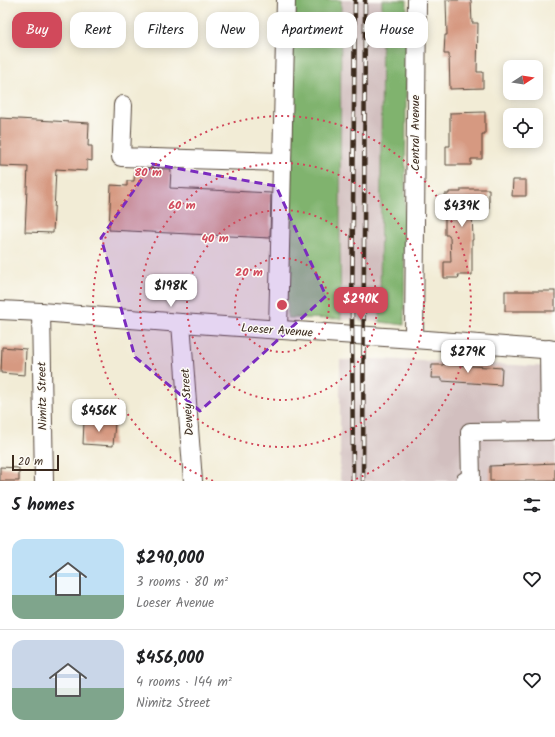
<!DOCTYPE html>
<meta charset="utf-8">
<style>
body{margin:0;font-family:Kalam,sans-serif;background:#f2f2f2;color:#202124;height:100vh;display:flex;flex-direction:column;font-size:15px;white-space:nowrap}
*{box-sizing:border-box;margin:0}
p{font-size:13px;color:#757577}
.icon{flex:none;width:22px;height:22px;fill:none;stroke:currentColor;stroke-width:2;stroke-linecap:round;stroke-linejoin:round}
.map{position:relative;height:481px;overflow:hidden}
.side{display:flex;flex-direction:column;background:#fff;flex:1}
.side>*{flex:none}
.hud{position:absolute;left:12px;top:12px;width:531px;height:36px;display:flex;gap:8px}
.needle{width:26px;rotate:78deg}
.controls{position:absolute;left:503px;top:60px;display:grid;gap:8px}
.controls a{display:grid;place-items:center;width:40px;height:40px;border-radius:8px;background:#fff;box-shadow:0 2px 10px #0003;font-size:20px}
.scale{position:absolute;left:12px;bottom:10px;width:47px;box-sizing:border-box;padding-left:4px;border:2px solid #3b2a1e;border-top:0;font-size:11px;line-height:14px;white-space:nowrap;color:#3b2a1e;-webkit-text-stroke:3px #fdfcf7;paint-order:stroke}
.price{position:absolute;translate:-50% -34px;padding:0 9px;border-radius:8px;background:#fff;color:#222;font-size:13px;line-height:26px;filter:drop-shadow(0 1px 2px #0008)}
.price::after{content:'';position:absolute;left:50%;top:24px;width:12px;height:9px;margin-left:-6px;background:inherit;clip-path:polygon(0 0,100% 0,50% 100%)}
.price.current{background:#d1495b;color:#fff}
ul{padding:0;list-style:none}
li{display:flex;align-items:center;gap:12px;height:100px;padding:0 12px}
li+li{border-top:1px solid #e0e0e0}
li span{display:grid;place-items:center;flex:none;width:112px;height:80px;border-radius:12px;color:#555}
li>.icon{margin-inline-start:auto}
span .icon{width:48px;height:48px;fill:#fffc;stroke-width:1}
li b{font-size:17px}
h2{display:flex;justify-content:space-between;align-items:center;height:48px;padding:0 12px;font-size:17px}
.chip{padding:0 14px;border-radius:12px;background:#fff;box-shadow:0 2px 10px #0003;font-size:14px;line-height:36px}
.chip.current{background:#d1495b;color:#fff}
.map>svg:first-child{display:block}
</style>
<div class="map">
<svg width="555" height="481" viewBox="0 0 555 481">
<rect width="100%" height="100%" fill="#fdfcf7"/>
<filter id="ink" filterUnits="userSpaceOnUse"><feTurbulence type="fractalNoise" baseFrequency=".025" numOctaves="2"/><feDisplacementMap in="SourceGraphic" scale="8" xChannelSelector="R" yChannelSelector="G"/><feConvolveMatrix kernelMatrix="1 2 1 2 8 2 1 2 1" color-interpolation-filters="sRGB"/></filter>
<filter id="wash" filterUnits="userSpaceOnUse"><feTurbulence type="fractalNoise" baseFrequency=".012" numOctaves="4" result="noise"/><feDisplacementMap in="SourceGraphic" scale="16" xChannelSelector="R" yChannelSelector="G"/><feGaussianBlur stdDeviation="0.9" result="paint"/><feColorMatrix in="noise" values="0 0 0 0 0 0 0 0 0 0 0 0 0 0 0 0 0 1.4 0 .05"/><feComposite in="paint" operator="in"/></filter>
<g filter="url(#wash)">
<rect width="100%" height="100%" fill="#f2ecd6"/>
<!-- industrial -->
<g fill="#d2bfbf">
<polygon points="341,0 382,0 380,322 341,319 340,238"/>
<polygon points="379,359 555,367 555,481 340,481 340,360"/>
</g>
<!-- forest -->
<g fill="#80b36e" stroke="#5e6e46">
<polygon points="292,0 341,0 340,238 341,319 287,318"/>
<polygon points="382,0 407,0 404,325 380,322"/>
</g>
<g id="blocks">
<!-- building -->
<g fill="#d69981">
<polygon points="446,0 471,0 472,23 478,23 477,72 483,72 483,88 450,89 449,54 444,54 445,35 447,35"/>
<polygon points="485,112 485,134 482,134 482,159 471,159 471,165 446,165 446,146 450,146 450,113"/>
<polygon points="0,118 89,123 88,146 92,146 92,161 87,160 87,171 56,169 53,233 25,232 28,167 0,166"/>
<polygon points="135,168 171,169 170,188 271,193 270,238 109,230 111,185 127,186 127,181 134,181"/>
<polygon points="513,180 526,180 526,196 512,196"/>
<polygon points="461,189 489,189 489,208 476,208 476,212 472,212 473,240 472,240 472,275 458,275 459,278 444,278 444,262 451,262 450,237 449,237 449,235 445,235 445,194 449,194 449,192 461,192"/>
<rect x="505" y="291" width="50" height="20"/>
<polygon points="2,347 26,349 25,375 1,373"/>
<polygon points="443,364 502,368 501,385 442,381 442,378 431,378 432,365 443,365"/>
<polygon points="84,421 115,423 113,446 83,444"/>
<polygon points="555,463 555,481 490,481 490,466"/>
<polygon points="0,467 19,468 19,481 0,481"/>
</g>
</g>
</g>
<g filter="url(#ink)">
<use href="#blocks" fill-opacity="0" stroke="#56473a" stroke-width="1"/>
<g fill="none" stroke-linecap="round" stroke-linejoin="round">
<!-- minor casing -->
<g stroke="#56473a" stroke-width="20">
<g id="minor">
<polyline points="123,105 121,157 282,162"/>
<polyline points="0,310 41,312 181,323 414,339 555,350"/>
<polyline points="41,312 44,481"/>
<polyline points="181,323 193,481"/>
<polyline points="278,330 286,0"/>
<polyline points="414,339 417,0"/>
<polyline points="465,481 471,481 470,432 550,431 549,349"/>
</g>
</g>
<!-- minor -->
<use href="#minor" stroke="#fff" stroke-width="18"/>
<!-- rail casing -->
<g stroke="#3b2a1e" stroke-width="4.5">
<g id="rail">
<polyline points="353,481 352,315 355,0"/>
<polyline points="363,481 365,0"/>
</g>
</g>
<!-- rail -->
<use href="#rail" stroke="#fdfcf7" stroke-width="3" stroke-dasharray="9" stroke-linecap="butt"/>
</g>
</g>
<!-- marked area -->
<path fill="#7b2cbf" fill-opacity="0.2" stroke="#7b2cbf" stroke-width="3" stroke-dasharray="8 5" stroke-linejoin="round" d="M152 164 276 186 326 296 200 411 135 357 101 238Z"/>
<!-- distance rings -->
<g fill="none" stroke="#d1495b" stroke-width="2" stroke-dasharray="2 4">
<circle cx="282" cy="305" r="47"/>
<circle cx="282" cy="305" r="95"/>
<circle cx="282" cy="305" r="142"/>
<path d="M213 481A189 189 0 1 1 351 481"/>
</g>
<g text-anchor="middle" stroke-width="3" stroke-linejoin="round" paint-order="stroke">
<!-- street labels -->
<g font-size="12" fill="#3b2a1e" stroke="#fdfcf7">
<text transform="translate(415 133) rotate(-90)" y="4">Central Avenue</text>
<text transform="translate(277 330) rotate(4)" y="4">Loeser Avenue</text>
<text transform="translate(42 396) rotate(-91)" y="4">Nimitz Street</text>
<text transform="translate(187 402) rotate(-94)" y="4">Dewey Street</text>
</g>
</g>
<circle cx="282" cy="305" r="6" fill="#d1495b" stroke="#fdfcf7" stroke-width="2"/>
<g font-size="12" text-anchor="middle" font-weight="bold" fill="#d1495b" stroke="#fdfcf7" stroke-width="3" stroke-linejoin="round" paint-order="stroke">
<text x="148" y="176">80 m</text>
<text x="182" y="209">60 m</text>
<text x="215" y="242">40 m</text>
<text x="249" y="276">20 m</text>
</g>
</svg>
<div class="controls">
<a><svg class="needle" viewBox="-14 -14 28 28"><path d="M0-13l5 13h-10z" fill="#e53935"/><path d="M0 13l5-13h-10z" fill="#757577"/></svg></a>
<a><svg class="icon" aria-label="locate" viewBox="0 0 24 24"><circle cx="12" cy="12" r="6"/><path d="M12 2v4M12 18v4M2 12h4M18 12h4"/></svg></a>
</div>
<div class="scale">20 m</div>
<b class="price" style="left:462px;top:228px">$439K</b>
<b class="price" style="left:171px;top:308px">$198K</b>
<b class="price current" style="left:361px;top:321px">$290K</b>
<b class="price" style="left:468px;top:374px">$279K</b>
<b class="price" style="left:99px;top:433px">$456K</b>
<div class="hud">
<a class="chip current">Buy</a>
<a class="chip">Rent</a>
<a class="chip">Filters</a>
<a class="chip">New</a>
<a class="chip">Apartment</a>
<a class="chip">House</a>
</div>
</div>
<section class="side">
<h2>5 homes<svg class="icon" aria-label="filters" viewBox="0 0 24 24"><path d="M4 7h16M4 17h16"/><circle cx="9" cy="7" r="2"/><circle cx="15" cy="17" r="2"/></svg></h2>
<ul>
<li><span style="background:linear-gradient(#bfe0f5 70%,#7fa58c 0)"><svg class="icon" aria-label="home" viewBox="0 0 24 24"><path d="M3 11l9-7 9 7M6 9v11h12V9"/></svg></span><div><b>$290,000</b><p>3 rooms · 80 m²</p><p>Loeser Avenue</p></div><svg class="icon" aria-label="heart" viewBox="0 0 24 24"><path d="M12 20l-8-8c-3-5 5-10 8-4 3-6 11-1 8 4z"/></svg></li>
<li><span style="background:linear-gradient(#c9d6e8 60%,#7fa58c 0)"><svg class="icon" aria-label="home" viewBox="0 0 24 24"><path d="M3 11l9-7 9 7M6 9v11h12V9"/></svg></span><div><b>$456,000</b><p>4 rooms · 144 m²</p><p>Nimitz Street</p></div><svg class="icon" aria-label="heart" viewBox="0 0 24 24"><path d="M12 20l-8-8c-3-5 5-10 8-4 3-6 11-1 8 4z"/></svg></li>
</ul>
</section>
